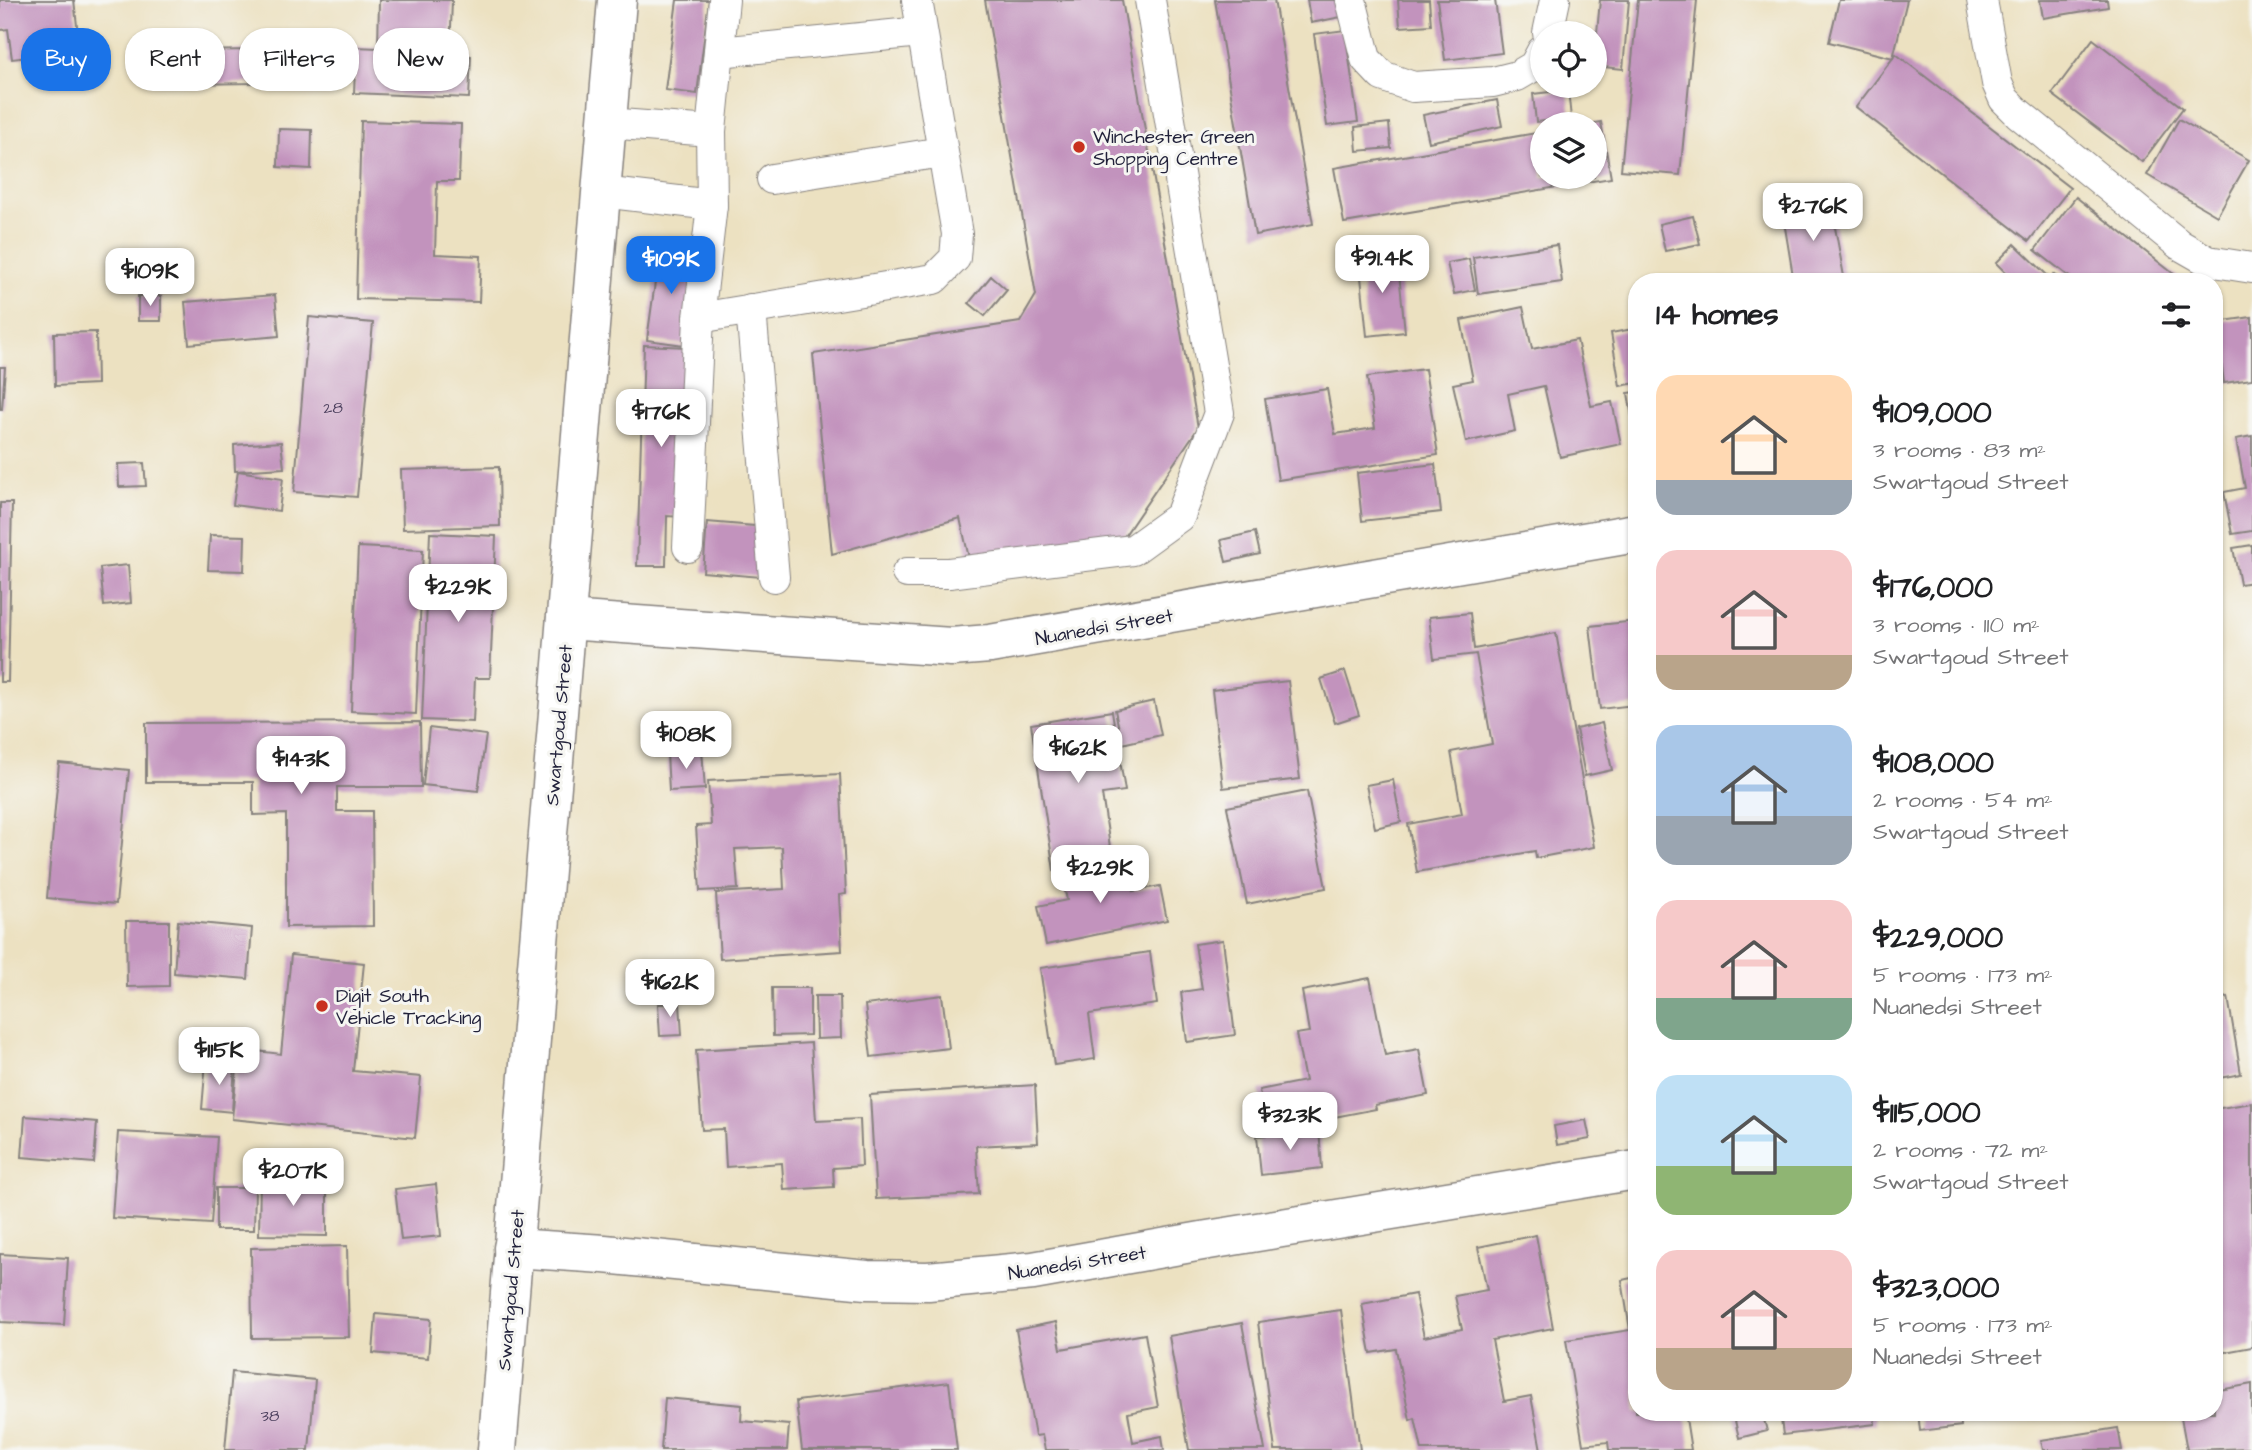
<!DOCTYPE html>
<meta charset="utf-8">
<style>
body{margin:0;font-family:"Architects Daughter",sans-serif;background:#f2f2f2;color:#202124;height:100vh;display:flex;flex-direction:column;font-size:26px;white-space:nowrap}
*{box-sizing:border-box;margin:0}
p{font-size:23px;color:#757577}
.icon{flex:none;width:38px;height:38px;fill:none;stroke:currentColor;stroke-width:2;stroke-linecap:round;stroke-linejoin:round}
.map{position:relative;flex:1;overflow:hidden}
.side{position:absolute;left:1628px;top:273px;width:595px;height:1148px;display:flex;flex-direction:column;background:#fff;border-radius:28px;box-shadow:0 2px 5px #0004}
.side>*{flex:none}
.top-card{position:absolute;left:21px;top:28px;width:665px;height:63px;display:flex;gap:14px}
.fabs{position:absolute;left:1530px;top:21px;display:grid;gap:14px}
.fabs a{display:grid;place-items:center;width:77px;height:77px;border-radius:50%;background:#fff;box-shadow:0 2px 5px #0004;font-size:35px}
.price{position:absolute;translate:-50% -60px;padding:0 16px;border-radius:14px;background:#fff;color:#222;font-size:23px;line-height:46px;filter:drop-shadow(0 2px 4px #0008)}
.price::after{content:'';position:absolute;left:50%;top:42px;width:21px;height:16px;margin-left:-10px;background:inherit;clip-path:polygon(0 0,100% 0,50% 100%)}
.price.on{background:#1a73e8;color:#fff}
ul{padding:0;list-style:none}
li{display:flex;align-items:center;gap:21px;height:175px;padding:0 28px}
li span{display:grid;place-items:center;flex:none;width:196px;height:140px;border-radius:21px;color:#555}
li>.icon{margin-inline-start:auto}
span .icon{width:84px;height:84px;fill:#fffc;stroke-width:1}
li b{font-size:30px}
h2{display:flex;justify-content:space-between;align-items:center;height:84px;padding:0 28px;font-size:30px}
.pill{padding:0 24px;border-radius:28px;background:#fff;box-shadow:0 2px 5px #0004;font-size:24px;line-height:63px}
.pill.on{background:#1a73e8;color:#fff}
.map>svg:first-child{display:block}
</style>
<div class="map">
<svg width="2252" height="1450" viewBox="0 0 2252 1450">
<rect width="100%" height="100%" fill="#f6f6f2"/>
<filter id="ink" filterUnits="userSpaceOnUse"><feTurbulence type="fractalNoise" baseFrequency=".0143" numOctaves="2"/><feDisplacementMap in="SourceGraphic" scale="14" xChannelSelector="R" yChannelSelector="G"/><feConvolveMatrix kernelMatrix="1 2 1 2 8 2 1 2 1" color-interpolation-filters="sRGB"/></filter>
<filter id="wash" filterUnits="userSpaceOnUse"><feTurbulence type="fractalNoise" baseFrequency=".00686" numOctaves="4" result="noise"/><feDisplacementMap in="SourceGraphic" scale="28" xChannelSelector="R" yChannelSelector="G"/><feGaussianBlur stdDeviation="1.57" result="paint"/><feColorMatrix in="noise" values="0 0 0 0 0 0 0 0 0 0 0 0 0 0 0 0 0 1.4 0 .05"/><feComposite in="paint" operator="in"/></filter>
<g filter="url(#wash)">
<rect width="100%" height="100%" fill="#ece1c1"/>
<g id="blocks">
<!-- building -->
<g fill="#c293bd">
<polygon points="0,0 74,0 80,51 12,59 8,29 0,30"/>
<polygon points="379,0 452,0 450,55 471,56 469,98 354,93 356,47 378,48"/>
<polygon points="677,0 709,0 697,94 665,90"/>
<polygon points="985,0 1122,0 1198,428 1123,538 969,558 960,518 832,554 813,354 1020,322 1036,295"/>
<polygon points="1215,0 1274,0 1313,224 1255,235"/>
<polygon points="1307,0 1338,0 1341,17 1311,23"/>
<polygon points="1398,0 1429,0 1431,25 1400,27"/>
<polygon points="1437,0 1495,0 1502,53 1445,60"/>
<polygon points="1600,0 1629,0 1623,69 1594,66"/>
<polygon points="1638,0 1697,0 1680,175 1621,170"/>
<polygon points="1839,0 1907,0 1893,58 1829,42"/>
<polygon points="2040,0 2107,0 2108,7 2043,18"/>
<polygon points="1345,30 1358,122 1327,126 1314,34"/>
<polygon points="2093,39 2183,108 2142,162 2052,94"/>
<polygon points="253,50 253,83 192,84 192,51"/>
<polygon points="1896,54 2070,188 2029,241 1856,107"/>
<polygon points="1568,90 1571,118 1536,122 1533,94"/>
<polygon points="1497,100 1502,126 1429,142 1423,115"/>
<polygon points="2179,119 2249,160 2217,216 2147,175"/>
<polygon points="361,121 461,124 459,181 437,181 435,254 481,256 479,302 356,299"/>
<polygon points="1601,122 1611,178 1344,223 1334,168 1542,132 1542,177 1594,177 1594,123"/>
<polygon points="1389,123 1391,148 1357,151 1355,127"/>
<polygon points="279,129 312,130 311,169 278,167"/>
<polygon points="2076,197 2184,282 2076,282 2035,250"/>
<polygon points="1830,200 1845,282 1794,282 1782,209"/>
<polygon points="1693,216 1700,244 1665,251 1659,224"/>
<polygon points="2015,244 2049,277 2044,282 2015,282 1996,263"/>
<polygon points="1557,245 1562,282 1478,294 1473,257"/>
<polygon points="660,246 695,250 684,345 647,340"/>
<polygon points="1397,254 1405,332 1367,336 1359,257"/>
<polygon points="1469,259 1475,290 1454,294 1447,263"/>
<polygon points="2054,274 2063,282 2048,282"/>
<polygon points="991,276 1007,290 985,316 969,303"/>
<polygon points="275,295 279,336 189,344 185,302"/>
<rect x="138" y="296" width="23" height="25"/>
<polygon points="1523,307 1532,349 1577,340 1591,406 1612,402 1621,444 1560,457 1544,386 1508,394 1515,431 1466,442 1453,384 1473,380 1461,320"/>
<polygon points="309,317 373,323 357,497 294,492"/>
<polygon points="2252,317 2252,379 2224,383 2216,322"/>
<polygon points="1633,329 1636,345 1636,383 1620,386 1611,333"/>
<polygon points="96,332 97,384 55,386 54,333"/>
<polygon points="644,345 687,347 682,517 667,516 666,566 637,566"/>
<polygon points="0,367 5,367 2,409 0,409"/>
<polygon points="1425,369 1438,455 1278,480 1265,399 1327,389 1335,434 1375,428 1367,377"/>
<polygon points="1636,392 1636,422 1633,423 1628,393"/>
<polygon points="2252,436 2252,531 2232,534 2224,492 2245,488 2236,439"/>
<polygon points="281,442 284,468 235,471 234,445"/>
<polygon points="144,463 146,486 119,487 118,464"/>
<polygon points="1435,464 1441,512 1362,521 1357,473"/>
<polygon points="499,467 500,526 403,529 401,470"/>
<polygon points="238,471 283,478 279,511 233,505"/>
<polygon points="0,503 12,503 8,682 0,682"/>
<polygon points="707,522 766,527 761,577 703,572"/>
<polygon points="1255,532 1260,554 1226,562 1221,540"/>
<polygon points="430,533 496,536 490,678 475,678 473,722 422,720"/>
<polygon points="210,535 245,536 244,571 208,570"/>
<polygon points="2252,545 2252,582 2240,584 2233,548"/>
<polygon points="358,547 423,550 416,714 351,711"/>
<polygon points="128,565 131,603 104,606 100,568"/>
<polygon points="1470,613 1474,649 1556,633 1594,847 1536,858 1535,851 1417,872 1408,824 1462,814 1451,752 1492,744 1476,654 1434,659 1429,617"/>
<polygon points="1636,621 1636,712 1634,705 1600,709 1590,626"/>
<polygon points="1345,671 1359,715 1335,723 1321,679"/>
<polygon points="1288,681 1300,779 1223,788 1212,690"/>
<polygon points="1154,701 1161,735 1122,744 1115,710"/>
<polygon points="1112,711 1125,791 1102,794 1112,860 1054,870 1031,724"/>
<polygon points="420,722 421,787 337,787 337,811 372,811 373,926 286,927 286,814 253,815 253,782 146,782 146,723"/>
<polygon points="1602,723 1612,770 1585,776 1576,729"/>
<polygon points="429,728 486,735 478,791 423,785"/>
<polygon points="702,750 705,789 669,791 667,753"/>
<polygon points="59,763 129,770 116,904 47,898"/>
<polygon points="840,774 846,894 839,895 842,951 720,959 716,893 784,889 782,847 735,849 738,889 700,891 696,826 711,825 708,781"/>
<polygon points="1393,780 1401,822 1375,828 1366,785"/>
<polygon points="1307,791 1326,888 1247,904 1227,807"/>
<polygon points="1127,860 1133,891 1160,886 1167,920 1046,945 1038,906 1067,900 1061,874"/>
<polygon points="126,921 169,921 169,986 127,987"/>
<polygon points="178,921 252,928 248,979 174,973"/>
<polygon points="1223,940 1235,1035 1187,1042 1181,992 1202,989 1195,944"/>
<polygon points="1150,952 1157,1004 1089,1014 1095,1059 1054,1065 1040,968"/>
<polygon points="291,955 364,963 353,1071 421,1077 415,1138 232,1119 239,1049 281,1054"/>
<polygon points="1370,978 1385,1055 1419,1049 1428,1095 1375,1105 1376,1109 1267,1130 1259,1090 1305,1081 1296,1034 1309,1032 1302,991"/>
<polygon points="772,988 810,988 810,1035 773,1036"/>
<polygon points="942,995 949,1048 871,1057 865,1005"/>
<polygon points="815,996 840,996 841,1038 816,1039"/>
<polygon points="2228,997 2241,1074 2214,1079 2214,1000"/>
<polygon points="680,1003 682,1035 660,1036 658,1004"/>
<polygon points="811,1043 816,1121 860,1119 862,1166 833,1168 834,1187 784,1190 782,1163 726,1167 724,1129 702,1130 696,1050"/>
<polygon points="206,1061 235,1064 232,1112 202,1109"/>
<polygon points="1035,1085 1038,1143 976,1146 979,1194 876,1199 870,1095"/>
<polygon points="2252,1103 2252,1347 2214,1354 2214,1204 2218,1204 2214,1179 2214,1109"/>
<polygon points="25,1116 97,1122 94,1163 22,1157"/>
<polygon points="1586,1120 1590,1139 1557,1145 1554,1126"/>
<polygon points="1319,1129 1322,1168 1261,1175 1257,1136"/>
<polygon points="118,1132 217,1137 211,1224 112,1218"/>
<polygon points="260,1180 327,1181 327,1236 259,1235"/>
<polygon points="436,1184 441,1236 401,1240 395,1189"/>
<polygon points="216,1188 255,1188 254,1230 216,1230"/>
<polygon points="1536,1235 1553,1328 1492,1340 1504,1401 1531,1396 1541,1450 1422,1450 1415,1418 1410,1420 1396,1349 1371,1353 1362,1304 1415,1294 1424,1337 1462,1329 1455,1296 1487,1290 1478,1247"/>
<polygon points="347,1246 349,1337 252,1338 251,1248"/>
<polygon points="0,1254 68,1258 64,1325 0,1322"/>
<polygon points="1636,1277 1636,1412 1685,1412 1691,1450 1609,1450 1608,1442 1583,1445 1566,1340 1630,1330 1622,1280"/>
<polygon points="1341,1310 1360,1450 1275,1450 1258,1322"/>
<polygon points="376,1314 431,1319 428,1358 373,1353"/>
<polygon points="1056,1322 1061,1349 1145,1334 1158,1407 1128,1413 1133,1442 1162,1436 1164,1450 1045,1450 1042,1435 1035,1436 1016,1330"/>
<polygon points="1242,1323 1265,1450 1189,1450 1169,1336"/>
<polygon points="232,1372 315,1380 309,1450 225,1450"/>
<polygon points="949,1382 957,1450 802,1450 796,1401"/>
<polygon points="2252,1384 2252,1448 2187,1450 2180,1412 2214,1412 2214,1391"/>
<polygon points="665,1398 742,1405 741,1421 789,1425 787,1450 661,1450"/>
<polygon points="1733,1412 1762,1412 1767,1431 1739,1438"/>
<polygon points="1780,1412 1874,1412 1875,1424 1783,1435"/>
<polygon points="1918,1412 1960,1412 1961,1426 1920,1431"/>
<polygon points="2118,1428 2122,1450 2043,1450 2041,1440"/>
</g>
</g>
</g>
<g filter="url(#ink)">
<use href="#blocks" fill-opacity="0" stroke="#87827e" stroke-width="2"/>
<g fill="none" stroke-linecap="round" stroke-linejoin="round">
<!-- lane casing -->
<g stroke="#87827e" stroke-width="32">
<g id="lane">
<polyline points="1351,0 1366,59 1382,76 1413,87 1493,82 1517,76 1534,66 1542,51"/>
<polyline points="1982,0 1997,83 2004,99 2018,113 2180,245 2208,261 2252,268"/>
<polyline points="1548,33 1555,0"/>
<polyline points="719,52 921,32"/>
<polyline points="607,123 711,131"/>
<polyline points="772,179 942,152"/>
<polyline points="602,192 712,205"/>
<polyline points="751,309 774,577"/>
<polyline points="699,318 934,279 955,258 957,234 917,0"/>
<polyline points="688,547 699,318 712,205 711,131 724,0"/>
<polyline points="907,573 949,573 1133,550 1180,516 1219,413 1150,0"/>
</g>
</g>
<!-- street casing -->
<g stroke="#87827e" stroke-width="41">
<g id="street">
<polyline points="566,620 951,647 990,644 1636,533"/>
<polyline points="513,1248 604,1254 867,1280 928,1281 1033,1271 1202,1241 1636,1170"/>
<polyline points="497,1450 617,0"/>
</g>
</g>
<!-- lane -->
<use href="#lane" stroke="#fff" stroke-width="30"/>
<!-- street -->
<use href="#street" stroke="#fff" stroke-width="38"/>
</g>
</g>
<!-- markers -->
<g fill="#c8321e" stroke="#f6f6f2" stroke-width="2.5">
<circle cx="1079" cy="147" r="7"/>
<circle cx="322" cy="1006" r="7"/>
</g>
<g text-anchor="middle" stroke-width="6" stroke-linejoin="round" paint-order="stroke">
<!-- number labels -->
<g font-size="16" fill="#4a3e5c">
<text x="333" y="413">28</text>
<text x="270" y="1421">38</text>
</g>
<!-- poi labels -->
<g font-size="19" fill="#22223b" stroke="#f6f6f2" text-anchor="start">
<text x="1093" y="143">Winchester Green<tspan x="1093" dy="22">Shopping Centre</tspan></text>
<text x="336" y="1002">Digit South<tspan x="336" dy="22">Vehicle Tracking</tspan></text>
</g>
<!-- street labels -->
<g font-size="19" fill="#22223b" stroke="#f6f6f2">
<text transform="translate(1104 626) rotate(-10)" y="7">Nuanedsi Street</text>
<text transform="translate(558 725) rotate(-85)" y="7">Swartgoud Street</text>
<text transform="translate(1077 1262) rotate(-9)" y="7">Nuanedsi Street</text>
<text transform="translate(510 1290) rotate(-85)" y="7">Swartgoud Street</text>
</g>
</g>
</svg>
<div class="fabs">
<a><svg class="icon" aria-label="locate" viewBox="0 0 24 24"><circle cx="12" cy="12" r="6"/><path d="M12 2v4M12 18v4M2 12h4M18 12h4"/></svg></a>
<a><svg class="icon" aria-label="layers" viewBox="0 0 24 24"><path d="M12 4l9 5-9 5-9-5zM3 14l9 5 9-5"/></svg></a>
</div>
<b class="price" style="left:1813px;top:243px">$276K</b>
<b class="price" style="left:1382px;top:295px">$91.4K</b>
<b class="price on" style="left:671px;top:296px">$109K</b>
<b class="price" style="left:150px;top:308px">$109K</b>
<b class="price" style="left:661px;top:449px">$176K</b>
<b class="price" style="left:458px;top:624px">$229K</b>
<b class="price" style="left:686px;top:771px">$108K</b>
<b class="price" style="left:1078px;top:785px">$162K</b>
<b class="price" style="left:301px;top:796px">$143K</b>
<b class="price" style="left:1100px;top:905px">$229K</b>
<b class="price" style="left:670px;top:1019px">$162K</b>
<b class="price" style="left:219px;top:1087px">$115K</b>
<b class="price" style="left:1290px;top:1152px">$323K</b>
<b class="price" style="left:293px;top:1208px">$207K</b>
<div class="top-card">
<a class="pill on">Buy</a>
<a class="pill">Rent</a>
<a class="pill">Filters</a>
<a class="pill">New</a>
</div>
<section class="side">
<h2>14 homes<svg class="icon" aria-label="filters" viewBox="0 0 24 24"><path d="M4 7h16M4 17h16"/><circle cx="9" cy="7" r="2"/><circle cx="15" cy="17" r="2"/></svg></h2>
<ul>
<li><span style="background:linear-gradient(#ffd9b3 75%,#9aa5b1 0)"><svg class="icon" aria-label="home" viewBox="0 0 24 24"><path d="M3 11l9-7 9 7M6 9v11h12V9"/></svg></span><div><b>$109,000</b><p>3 rooms · 83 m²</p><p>Swartgoud Street</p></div></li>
<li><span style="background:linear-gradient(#f6c9c9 75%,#b9a48a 0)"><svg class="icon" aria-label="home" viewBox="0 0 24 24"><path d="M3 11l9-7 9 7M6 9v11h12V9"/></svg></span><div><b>$176,000</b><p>3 rooms · 110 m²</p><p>Swartgoud Street</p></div></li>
<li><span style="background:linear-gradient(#a9c7e8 65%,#9aa5b1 0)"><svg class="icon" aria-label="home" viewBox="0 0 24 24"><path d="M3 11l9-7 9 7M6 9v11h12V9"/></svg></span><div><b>$108,000</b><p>2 rooms · 54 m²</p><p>Swartgoud Street</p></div></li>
<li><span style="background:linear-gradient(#f6c9c9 70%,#7fa58c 0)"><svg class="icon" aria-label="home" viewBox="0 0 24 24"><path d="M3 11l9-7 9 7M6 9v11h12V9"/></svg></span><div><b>$229,000</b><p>5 rooms · 173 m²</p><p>Nuanedsi Street</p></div></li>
<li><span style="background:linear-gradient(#bfe0f5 65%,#8fb573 0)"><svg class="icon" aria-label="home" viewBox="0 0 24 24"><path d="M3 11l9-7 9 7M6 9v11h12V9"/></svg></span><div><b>$115,000</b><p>2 rooms · 72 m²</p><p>Swartgoud Street</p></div></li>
<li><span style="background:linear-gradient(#f6c9c9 70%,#b9a48a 0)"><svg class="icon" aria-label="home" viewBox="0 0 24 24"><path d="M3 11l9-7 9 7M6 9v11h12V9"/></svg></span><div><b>$323,000</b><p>5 rooms · 173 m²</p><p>Nuanedsi Street</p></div></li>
</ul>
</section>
</div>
